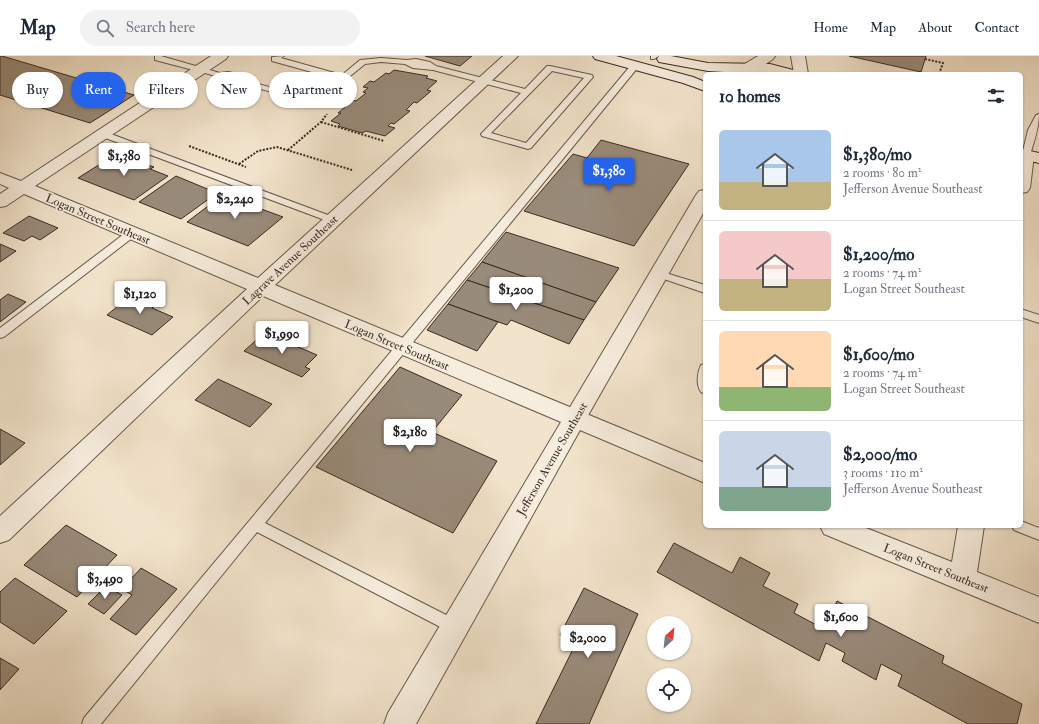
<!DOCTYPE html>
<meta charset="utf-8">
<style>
body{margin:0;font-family:"IM FELL Double Pica",serif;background:#f2f2f3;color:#1f2937;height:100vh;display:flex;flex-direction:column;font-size:15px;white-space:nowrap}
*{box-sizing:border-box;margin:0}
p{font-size:13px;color:#747a83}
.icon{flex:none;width:22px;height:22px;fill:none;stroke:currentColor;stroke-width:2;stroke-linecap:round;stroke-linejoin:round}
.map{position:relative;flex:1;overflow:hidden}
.side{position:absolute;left:703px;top:16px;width:320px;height:456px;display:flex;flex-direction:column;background:#fff;border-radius:6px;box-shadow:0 1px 3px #0004}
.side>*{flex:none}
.top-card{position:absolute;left:12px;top:16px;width:380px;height:36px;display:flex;gap:8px}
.needle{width:26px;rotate:27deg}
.fabs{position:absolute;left:647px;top:560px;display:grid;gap:8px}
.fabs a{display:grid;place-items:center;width:44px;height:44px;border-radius:50%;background:#fff;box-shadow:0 1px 3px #0004;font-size:20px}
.price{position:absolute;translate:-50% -34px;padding:0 9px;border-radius:4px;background:#fff;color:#222;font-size:13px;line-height:26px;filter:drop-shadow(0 1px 2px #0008)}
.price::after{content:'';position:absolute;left:50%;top:24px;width:12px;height:9px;margin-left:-6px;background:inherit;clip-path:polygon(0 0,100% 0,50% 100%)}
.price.on{background:#2563eb;color:#fff}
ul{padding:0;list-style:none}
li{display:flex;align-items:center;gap:12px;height:100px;padding:0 16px}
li+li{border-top:1px solid #e0e1e3}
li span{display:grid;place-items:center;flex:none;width:112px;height:80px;border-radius:6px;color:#555}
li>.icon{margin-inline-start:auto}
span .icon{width:48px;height:48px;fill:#fffc;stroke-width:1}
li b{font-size:17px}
h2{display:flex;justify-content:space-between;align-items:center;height:48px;padding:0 16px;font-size:17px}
.tag{padding:0 14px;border-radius:18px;background:#fff;box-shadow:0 1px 3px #0004;font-size:14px;line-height:36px}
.tag.on{background:#2563eb;color:#fff}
header{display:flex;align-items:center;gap:24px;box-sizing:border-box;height:56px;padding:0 20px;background:#fff;border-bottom:1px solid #e0e1e3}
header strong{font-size:19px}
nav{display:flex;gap:22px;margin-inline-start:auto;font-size:14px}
.search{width:280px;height:36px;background:#f2f2f3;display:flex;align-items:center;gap:10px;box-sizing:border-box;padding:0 14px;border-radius:22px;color:#747a83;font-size:15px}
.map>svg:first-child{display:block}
</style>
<header>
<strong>Map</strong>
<div class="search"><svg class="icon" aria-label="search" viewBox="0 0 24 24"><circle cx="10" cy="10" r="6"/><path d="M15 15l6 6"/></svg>Search here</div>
<nav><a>Home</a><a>Map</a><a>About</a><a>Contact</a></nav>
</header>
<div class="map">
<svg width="1039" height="668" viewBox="0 0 1039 668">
<rect width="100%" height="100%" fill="#f2e4cc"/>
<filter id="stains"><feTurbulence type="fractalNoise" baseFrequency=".005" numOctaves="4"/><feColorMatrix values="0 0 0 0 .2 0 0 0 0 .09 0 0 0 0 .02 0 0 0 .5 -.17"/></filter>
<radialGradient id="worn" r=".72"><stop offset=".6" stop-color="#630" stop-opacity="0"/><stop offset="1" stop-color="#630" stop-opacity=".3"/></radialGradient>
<!-- building -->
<g fill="#998b7a" stroke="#392b22">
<polygon points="0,0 2,0 134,39 90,67 0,39"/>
<polygon points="425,0 472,0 460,10"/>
<polygon points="849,0 926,0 921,16"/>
<polygon points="394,14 428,20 426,22 437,25 427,34 431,35 417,47 414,46 406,54 410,55 394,68 391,67 388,70 395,72 385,80 366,75 362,77 338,70 340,68 331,65 341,57 338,57 353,44 356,45 366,37 363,36 368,32 363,31 370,25 374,26 386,17 389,18"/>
<polygon points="601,84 689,108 634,190 524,155 573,98 587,102"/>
<polygon points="116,98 154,111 150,113 168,120 134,144 78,122"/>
<polygon points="176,120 217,137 181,163 139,146"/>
<polygon points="224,138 264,154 283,161 248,190 187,166"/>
<polygon points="29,160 58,172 40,184 32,180 24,185 3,177"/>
<polygon points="506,176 619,212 596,246 482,206"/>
<polygon points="0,188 16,195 0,206"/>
<polygon points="482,206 596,246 584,264 467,224"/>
<polygon points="467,224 584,264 569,288 511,264 507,269 448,248"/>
<polygon points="8,238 26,246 0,266 0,244"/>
<polygon points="133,238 157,248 152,252 173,261 152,279 107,259"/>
<polygon points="448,248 498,266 477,295 427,274"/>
<polygon points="261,280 279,288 282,284 317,299 305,311 310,313 302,321 244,295"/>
<polygon points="400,311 462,339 432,376 497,405 453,477 316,411"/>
<polygon points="218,323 272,348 250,371 195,344"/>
<polygon points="0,373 25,387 0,409"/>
<polygon points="66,469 117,499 77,541 24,509"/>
<polygon points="674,487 732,517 740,501 770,517 763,530 798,548 794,557 824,573 837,545 944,600 942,607 1022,648 1017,668 968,668 898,630 902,619 881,608 876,624 842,605 845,597 826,587 819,605 657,516"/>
<polygon points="141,512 177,533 136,579 110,563 132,539 122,533"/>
<polygon points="15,522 67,555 34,588 0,566 0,536"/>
<polygon points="106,530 122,539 104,558 88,548"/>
<polygon points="584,532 638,558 589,668 536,668 576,587 560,579"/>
<polygon points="0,602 19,613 0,634"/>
</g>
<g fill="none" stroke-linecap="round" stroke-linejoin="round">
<!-- service casing -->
<g stroke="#67594c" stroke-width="2">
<g id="service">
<path d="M155 0H161L220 17 228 16 243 19 244 24 312 43 337 23 272 5V1L284 0 281 2 342 19 360 4 381 2 407 4 416 3 430 6 436 10 525 33 547 10H550L592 19 593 21 531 92 528 93 482 80 481 78 521 37 433 14 413 12 405 8 381 6 365 8 316 48H313L240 27 233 28 218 25 216 20 155 4ZM552 15 584 22 526 87 491 77ZM228 20 236 22V23L224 21Z"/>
<polygon points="651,0 659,0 654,3 651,3"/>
<polygon points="632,8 635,8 639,10 265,467 460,566 463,571 460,576 455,578 450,576 257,476 101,668 82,668 84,662"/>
<path d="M1039 58C1039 72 1034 86 1030 99L1026 102 1023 101 1022 99 1028 74 1036 59Z"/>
<polygon points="103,75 336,162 338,164 336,166 330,166 100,80 99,78 100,76"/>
<polygon points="132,174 137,177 136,179 4,281 0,282 0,272 128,175"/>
<polygon points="659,215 705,229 705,237 655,220 654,218 655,216"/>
<polygon points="1021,253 1039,259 1039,267 1021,261"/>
<path d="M705 308V338L701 336C696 329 697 317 701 309Z"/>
<polygon points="1021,465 1039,472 1039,484 1014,474 1012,470 1021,470"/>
</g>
</g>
<!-- minor casing -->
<g stroke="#67594c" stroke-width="2">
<g id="minor">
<polygon points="211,0 228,0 226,3 35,130 258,222 503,0 518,0 275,229 705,407 705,427 580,374 416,668 384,668 388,657 561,366 263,240 9,484 0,487 0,460 247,233 24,138 6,150 0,151 0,138 9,132 0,128 0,117 21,125"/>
<polygon points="1026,94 1032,96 1034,99 1030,132 1027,136 1021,137 1021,95"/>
<polygon points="820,470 861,470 952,506 958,470 984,470 977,516 1039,541 1039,567 824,478"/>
</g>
</g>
<!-- tertiary casing -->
<g stroke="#67594c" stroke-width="2">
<g id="tertiary">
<path d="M758 0H775L773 3C764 9 754 18 743 15L741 12 743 9Z"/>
<polygon points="791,0 805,0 808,18 794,18"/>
<polygon points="705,134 705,154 582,370 574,373 566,370 563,364 566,358 696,139 699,135"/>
</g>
</g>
<!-- secondary casing -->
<g stroke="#392b22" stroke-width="2">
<g id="secondary">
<polygon points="593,0 616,0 693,21 705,26 705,35 683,27 595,3"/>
<polygon points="659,0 671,0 708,7 770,8 797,15 799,18 754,16 725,18 724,16 708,15 659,6 657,3"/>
<polygon points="1021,93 1039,97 1039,107 1021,103"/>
</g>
</g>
<!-- path -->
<g stroke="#392b22" stroke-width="2" stroke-dasharray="2 1.5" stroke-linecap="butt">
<polyline points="925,3 943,7 939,18"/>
<polyline points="321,66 384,85"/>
<polyline points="189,90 246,111"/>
<polyline points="288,94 321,66 327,58"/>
<polyline points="239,108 258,95 277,91 352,114"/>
</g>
<!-- service -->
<use href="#service" fill="#f7edde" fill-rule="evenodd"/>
<!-- minor -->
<use href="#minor" fill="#f7edde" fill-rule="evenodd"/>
<!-- tertiary -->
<use href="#tertiary" fill="#f7edde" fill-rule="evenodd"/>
<!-- secondary -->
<use href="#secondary" fill="#f7edde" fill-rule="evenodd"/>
</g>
<g text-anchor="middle" stroke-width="3.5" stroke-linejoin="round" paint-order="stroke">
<!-- street labels -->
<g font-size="12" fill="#392b22" stroke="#f7edde">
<text transform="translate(98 163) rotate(23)" y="4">Logan Street Southeast</text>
<text transform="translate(290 204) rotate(-43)" y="4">Lagrave Avenue Southeast</text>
<text transform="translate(397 289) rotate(23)" y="4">Logan Street Southeast</text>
<text transform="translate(552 403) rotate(-60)" y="4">Jefferson Avenue Southeast</text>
<text transform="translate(936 512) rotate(22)" y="4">Logan Street Southeast</text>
</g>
</g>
<rect width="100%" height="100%" filter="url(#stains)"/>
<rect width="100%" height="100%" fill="url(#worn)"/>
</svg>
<div class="fabs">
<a><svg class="needle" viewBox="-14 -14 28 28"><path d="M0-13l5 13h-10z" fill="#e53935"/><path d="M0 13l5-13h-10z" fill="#747a83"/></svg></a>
<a><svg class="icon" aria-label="locate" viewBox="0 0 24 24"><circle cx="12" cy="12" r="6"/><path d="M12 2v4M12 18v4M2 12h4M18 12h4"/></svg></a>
</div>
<b class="price" style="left:124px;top:121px">$1,380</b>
<b class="price on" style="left:609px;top:136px">$1,380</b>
<b class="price" style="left:235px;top:164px">$2,240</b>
<b class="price" style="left:516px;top:255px">$1,200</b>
<b class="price" style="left:140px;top:259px">$1,120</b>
<b class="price" style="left:282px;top:299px">$1,990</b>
<b class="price" style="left:410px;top:397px">$2,180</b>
<b class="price" style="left:105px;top:544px">$3,490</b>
<b class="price" style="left:841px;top:582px">$1,600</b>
<b class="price" style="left:588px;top:603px">$2,000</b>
<div class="top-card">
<a class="tag">Buy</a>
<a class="tag on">Rent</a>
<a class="tag">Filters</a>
<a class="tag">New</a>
<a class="tag">Apartment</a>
</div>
<section class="side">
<h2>10 homes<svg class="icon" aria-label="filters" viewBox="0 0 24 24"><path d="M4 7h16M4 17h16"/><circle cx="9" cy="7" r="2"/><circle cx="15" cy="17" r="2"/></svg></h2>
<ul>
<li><span style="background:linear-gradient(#a9c7e8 65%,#c2b280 0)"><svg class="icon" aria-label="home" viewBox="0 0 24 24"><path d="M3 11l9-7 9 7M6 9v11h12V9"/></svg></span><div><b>$1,380/mo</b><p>2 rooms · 80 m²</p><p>Jefferson Avenue Southeast</p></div></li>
<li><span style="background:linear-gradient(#f6c9c9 60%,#c2b280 0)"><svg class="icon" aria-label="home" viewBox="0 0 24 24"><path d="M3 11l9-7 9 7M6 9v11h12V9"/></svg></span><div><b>$1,200/mo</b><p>2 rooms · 74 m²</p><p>Logan Street Southeast</p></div></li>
<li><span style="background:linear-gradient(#ffd9b3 70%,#8fb573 0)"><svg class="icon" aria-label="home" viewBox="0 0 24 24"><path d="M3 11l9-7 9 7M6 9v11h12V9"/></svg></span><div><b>$1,600/mo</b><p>2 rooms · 74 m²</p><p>Logan Street Southeast</p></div></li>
<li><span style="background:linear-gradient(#c9d6e8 70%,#7fa58c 0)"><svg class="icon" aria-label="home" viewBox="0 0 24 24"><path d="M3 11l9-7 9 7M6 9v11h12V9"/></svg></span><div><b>$2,000/mo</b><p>3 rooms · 110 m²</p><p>Jefferson Avenue Southeast</p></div></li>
</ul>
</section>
</div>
